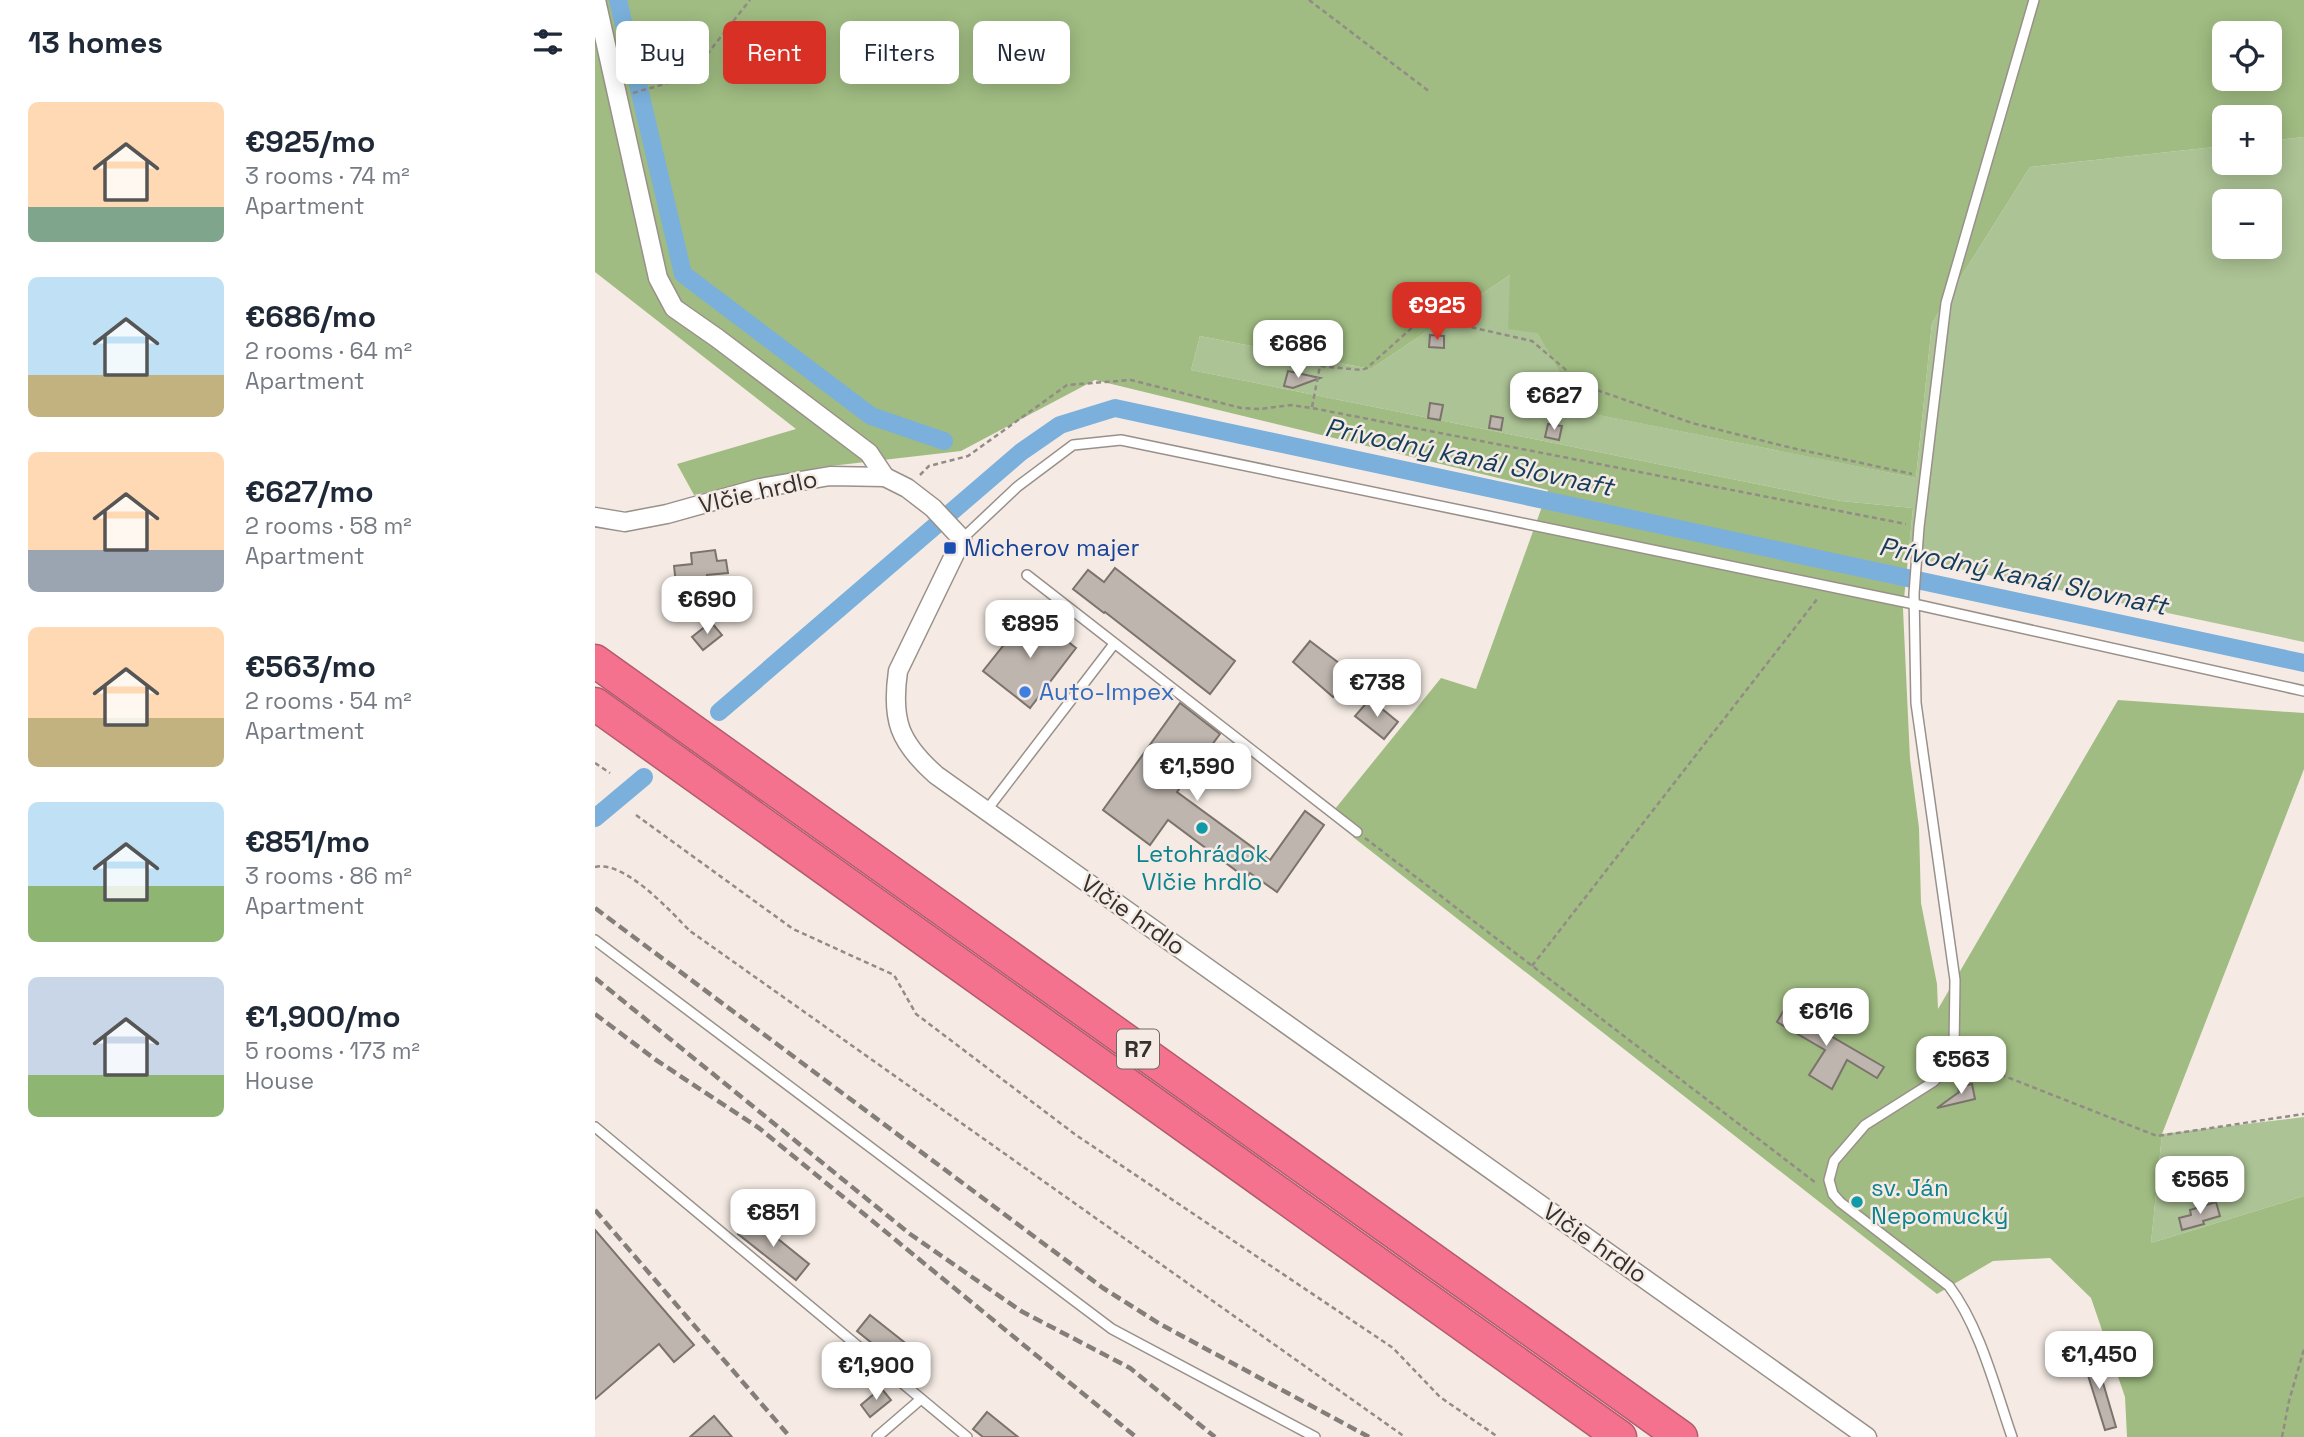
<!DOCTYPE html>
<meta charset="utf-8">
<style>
body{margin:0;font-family:"Space Grotesk",sans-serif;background:#f2f2f3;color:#1f2937;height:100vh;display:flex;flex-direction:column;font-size:26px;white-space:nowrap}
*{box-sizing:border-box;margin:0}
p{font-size:23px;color:#747a83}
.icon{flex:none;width:38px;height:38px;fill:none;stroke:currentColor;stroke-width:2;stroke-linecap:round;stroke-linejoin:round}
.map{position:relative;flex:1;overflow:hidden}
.details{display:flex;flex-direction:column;background:#fff;width:595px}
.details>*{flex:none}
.guide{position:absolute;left:21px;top:21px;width:665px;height:63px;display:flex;gap:14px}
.fabs{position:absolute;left:1617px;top:21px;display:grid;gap:14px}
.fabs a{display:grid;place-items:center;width:70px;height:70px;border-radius:10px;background:#fff;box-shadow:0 4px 18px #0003;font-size:35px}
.price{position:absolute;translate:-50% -60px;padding:0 16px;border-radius:14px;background:#fff;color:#222;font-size:23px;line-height:46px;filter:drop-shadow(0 2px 4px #0008)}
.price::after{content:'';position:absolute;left:50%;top:42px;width:21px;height:16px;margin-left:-10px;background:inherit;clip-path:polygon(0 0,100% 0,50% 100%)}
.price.on{background:#d93025;color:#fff}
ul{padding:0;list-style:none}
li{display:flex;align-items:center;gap:21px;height:175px;padding:0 28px}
li span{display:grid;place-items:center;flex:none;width:196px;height:140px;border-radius:10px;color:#555}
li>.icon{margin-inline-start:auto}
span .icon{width:84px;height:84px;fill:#fffc;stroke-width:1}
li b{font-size:30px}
h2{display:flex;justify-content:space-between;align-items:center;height:84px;padding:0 28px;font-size:30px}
.tag{padding:0 24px;border-radius:10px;background:#fff;box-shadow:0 4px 18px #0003;font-size:24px;line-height:63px}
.tag.on{background:#d93025;color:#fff}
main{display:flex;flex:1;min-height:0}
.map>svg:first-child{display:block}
</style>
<main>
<section class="details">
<h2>13 homes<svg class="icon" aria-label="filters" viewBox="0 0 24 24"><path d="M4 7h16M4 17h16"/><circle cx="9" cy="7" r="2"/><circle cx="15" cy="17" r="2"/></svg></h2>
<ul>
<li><span style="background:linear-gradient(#ffd9b3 75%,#7fa58c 0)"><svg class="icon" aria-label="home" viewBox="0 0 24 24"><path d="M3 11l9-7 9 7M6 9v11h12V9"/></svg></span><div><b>€925/mo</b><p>3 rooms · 74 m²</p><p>Apartment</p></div></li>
<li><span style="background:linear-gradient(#bfe0f5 70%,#c2b280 0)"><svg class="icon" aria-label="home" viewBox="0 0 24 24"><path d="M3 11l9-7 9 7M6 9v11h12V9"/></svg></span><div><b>€686/mo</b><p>2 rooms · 64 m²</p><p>Apartment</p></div></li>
<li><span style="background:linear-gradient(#ffd9b3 70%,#9aa5b1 0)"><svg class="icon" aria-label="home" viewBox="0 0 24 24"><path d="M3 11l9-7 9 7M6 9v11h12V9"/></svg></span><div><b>€627/mo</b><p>2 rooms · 58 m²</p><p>Apartment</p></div></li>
<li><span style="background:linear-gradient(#ffd9b3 65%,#c2b280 0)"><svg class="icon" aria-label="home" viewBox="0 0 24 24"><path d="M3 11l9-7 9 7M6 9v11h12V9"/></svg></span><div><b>€563/mo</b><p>2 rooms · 54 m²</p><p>Apartment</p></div></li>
<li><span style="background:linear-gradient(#bfe0f5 60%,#8fb573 0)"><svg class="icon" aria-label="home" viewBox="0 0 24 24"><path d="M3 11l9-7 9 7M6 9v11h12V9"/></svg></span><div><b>€851/mo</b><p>3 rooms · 86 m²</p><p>Apartment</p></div></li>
<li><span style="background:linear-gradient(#c9d6e8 70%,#8fb573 0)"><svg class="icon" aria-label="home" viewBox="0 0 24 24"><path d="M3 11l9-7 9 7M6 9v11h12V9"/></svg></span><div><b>€1,900/mo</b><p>5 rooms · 173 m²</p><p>House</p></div></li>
</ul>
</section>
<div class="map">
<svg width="1709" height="1437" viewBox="0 0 1709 1437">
<rect width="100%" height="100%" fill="#f5ebe4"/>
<!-- green -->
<g fill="#acc395" fill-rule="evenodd">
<path d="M1709 137V642L1313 558 1318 508 1246 501 596 370 605 336 776 369 915 275 942 333 989 412 1321 478 1337 323 1435 167 1629 146V163H1675V141ZM1629 201H1675V247H1629Z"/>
<polygon points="1709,1117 1709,1196 1556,1243 1567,1134"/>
</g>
<!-- forest -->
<path fill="#a0bc82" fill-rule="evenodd" d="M0 0H1709V137L1675 141V117H1629V146L1435 167 1337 323 1321 478 988 412 942 333 913 329 915 275 776 369 605 336 596 370 1246 501 1318 508 1308 609 1315 759 1324 828 1326 903 1342 984 1343 1009 1523 700 1709 713V769L1567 1134 1556 1243 1709 1196V1437H1532L1530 1397 1496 1298 1455 1258 1398 1261 1342 1294 758 837 765 827 740 809 846 678 881 689 953 490 500 380 366 451 227 467 99 495 82 464 201 429 0 272ZM1629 33H1675V79H1629Z"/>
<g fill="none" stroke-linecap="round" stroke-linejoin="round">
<!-- canal -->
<g stroke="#7ab0db" stroke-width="18">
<polyline points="23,0 88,274 276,416 349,441"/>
<polyline points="124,712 426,452 465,425 520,408 1709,663"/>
<polyline points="0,818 49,777"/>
</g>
</g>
<!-- building -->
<g fill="#beb5ae" stroke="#7b736c" stroke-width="2">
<polygon points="835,335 849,336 849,348 834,347"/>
<polygon points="693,371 725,378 698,388 689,386"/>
<polygon points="835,403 848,405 845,420 833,418"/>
<polygon points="896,416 908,418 906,430 894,428"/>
<polygon points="953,424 967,426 964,440 950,437"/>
<polygon points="120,550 122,561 131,560 133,573 112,575 114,589 82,593 79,566 97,564 96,553"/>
<polygon points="520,568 640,661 615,694 510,612 509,613 478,589 493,570 509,582"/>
<polygon points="435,612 481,648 435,708 388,671"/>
<polygon points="116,622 127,635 108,650 97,637"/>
<polygon points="715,641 757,673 738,697 698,662"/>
<polygon points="775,699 803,722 789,739 760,716"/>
<polygon points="585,703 625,734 582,792 675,860 710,811 729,825 682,892 655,873 651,878 573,820 555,845 508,810"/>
<polygon points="1193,1003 1220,1019 1217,1025 1289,1067 1282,1078 1252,1060 1237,1089 1214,1075 1230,1050 1182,1022"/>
<polygon points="1377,1084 1380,1099 1342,1108 1364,1092 1363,1087"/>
<polygon points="1621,1202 1625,1216 1608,1221 1609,1224 1587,1230 1584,1218 1596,1215 1595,1210"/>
<polygon points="156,1217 214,1264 201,1280 143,1234"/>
<polygon points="0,1230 99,1345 79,1362 64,1344 0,1399"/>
<polygon points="275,1315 333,1361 320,1378 262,1331"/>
<polygon points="1499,1352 1521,1427 1510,1430 1487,1356"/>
<polygon points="286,1388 296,1400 275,1417 266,1405"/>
<polygon points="392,1412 423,1437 388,1437 378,1429"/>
<polygon points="119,1416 137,1437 95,1437"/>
</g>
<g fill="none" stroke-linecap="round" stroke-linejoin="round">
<!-- service casing -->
<g stroke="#99908a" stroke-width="12">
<g id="service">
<polyline points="367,539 422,487 478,445 526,440 1319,604 1709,691"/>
<polyline points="432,575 762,832"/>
<polyline points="391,811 519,644"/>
<polyline points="0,940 517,1329 720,1437"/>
<polyline points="0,1127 372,1437"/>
<polyline points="282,1437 326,1399"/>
<path d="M1417 1437C1400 1388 1385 1327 1354 1286L1245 1202 1238 1194 1234 1180 1239 1161 1270 1125 1338 1082 1350 1070 1359 1049 1360 980 1321 703 1319 594 1324 527 1351 303 1439 0"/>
</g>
</g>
<!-- minor casing -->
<g stroke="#99908a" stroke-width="21">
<g id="minor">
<polyline points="1,0 63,278 79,308 122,338 274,453 290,477"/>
<path d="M0 517 30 522 72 514 165 488 235 476 290 477 312 488 338 508 367 539 303 671C296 720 304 742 341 775L1272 1437"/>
</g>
</g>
<!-- motorway casing -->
<g stroke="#b25b6d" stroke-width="35">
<g id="motorway">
<polyline points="0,661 1086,1437"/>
<polyline points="0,704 1025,1437"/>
</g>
</g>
<!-- path -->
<g stroke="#928b86" stroke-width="2.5" stroke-dasharray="5 3.5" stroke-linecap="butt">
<polyline points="714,0 835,92"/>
<polyline points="38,93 73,83 106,62 155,0"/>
<polyline points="717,407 725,366 766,370 772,368 820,325 829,320 840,319 937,341 990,386 1097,423 1197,448 1317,474"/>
<polyline points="325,475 334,466 373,456 472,385 536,380 646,408 665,409 696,405 717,408 1311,524"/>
<polyline points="0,763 15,773"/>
<polyline points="41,815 198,929 299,975 321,1014 481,1135 798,1348 845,1397 903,1437"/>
<polyline points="770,838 1221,1183"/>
<path d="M0 867C30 860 76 912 95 931L810 1437"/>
<polyline points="937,966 1223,598"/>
<polyline points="1364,1070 1394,1070 1562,1136 1709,1114"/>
<polyline points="1687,1437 1694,1401 1709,1349"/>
</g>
<!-- service -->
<use href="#service" stroke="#fff" stroke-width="9"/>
<!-- minor -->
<use href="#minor" stroke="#fff" stroke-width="18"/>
<!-- motorway -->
<use href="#motorway" stroke="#f5728e" stroke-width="32"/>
<!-- rail -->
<g stroke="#847e7a" stroke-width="4.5" stroke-dasharray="10 5" stroke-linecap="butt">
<polyline points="0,908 508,1288 565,1324 774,1437"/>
<polyline points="0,978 315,1234 426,1311 535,1368 620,1437"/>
<polyline points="0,1014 61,1060 164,1128 541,1437"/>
<polyline points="0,1210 195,1437"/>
</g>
</g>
<!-- markers -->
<rect fill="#1a4fb4" stroke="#f5ebe4" stroke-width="2.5" x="348" y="541" width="14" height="14" rx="3.5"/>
<circle fill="#3f7fe0" stroke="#f5ebe4" stroke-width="2.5" cx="430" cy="692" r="7"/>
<g fill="#0f9aa8" stroke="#f5ebe4" stroke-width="2.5">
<circle cx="607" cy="828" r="7"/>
<circle cx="1262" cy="1202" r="7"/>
</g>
<g text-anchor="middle" stroke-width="5" stroke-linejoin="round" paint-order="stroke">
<!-- shield labels -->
<rect fill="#f5ebe4" stroke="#6f6965" stroke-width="2" x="522" y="1029.5" width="42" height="39" rx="5"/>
<g font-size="23" font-weight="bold" fill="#35312f">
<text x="543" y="1057">R7</text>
</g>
<!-- street labels -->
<g font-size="24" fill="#35312f" stroke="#f5ebe4">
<text transform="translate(163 492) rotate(-13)" y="8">Vlčie hrdlo</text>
<text transform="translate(538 915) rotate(35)" y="8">Vlčie hrdlo</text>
<text transform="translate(1000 1243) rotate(35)" y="8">Vlčie hrdlo</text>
</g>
<!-- transit labels -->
<g font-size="24" fill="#164399" stroke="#f5ebe4" text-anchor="start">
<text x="369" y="556">Micherov majer</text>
</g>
<!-- shop labels -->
<g font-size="24" fill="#366cbe" stroke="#f5ebe4" text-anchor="start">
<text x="444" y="700">Auto-Impex</text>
</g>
<!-- culture labels -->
<g font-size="24" fill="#0d838f" stroke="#f5ebe4">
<text x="607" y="862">Letohrádok<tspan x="607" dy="28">Vlčie hrdlo</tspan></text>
<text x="1276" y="1196" text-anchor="start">sv. Ján<tspan x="1276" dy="28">Nepomucký</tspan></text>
</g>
<!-- water labels -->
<g font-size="26" font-style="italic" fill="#143d5b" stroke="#f5ebe4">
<text transform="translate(874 457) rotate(12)" y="9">Prívodný kanál Slovnaft</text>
<text transform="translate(1428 576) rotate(12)" y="9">Prívodný kanál Slovnaft</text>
</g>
</g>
</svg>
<div class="fabs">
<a><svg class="icon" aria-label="locate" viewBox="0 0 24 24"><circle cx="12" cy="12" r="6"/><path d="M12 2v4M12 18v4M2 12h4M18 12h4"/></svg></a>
<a>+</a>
<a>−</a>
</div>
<b class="price on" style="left:842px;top:342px">€925</b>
<b class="price" style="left:703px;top:380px">€686</b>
<b class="price" style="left:959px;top:432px">€627</b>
<b class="price" style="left:112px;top:636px">€690</b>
<b class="price" style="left:435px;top:660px">€895</b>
<b class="price" style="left:782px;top:719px">€738</b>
<b class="price" style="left:602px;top:803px">€1,590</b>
<b class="price" style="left:1231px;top:1048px">€616</b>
<b class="price" style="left:1366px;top:1096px">€563</b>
<b class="price" style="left:1605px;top:1216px">€565</b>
<b class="price" style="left:178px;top:1249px">€851</b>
<b class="price" style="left:1504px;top:1391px">€1,450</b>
<b class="price" style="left:281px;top:1402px">€1,900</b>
<div class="guide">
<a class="tag">Buy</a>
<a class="tag on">Rent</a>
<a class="tag">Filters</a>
<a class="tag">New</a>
</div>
</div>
</main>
